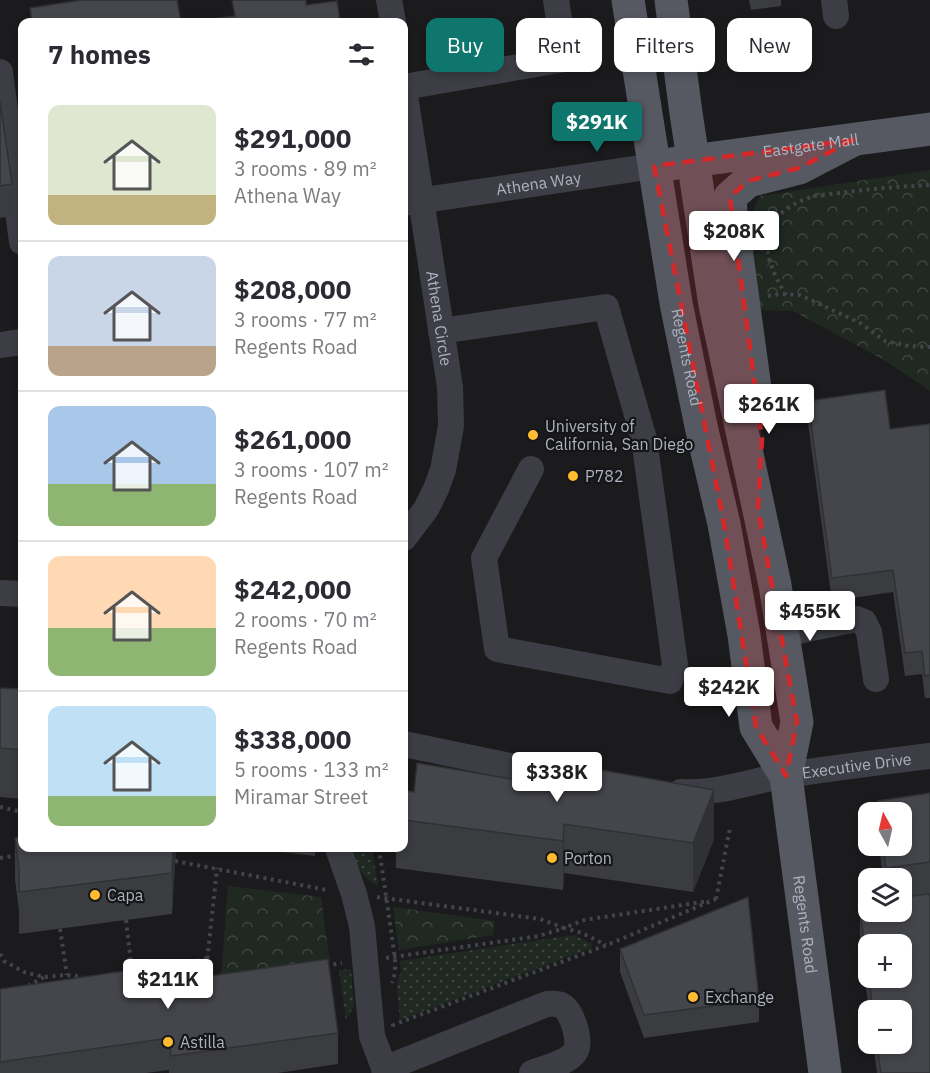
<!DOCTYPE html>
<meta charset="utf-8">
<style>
body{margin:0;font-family:"IBM Plex Sans",sans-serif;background:#f2f2f3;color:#2b2b33;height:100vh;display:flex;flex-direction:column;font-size:22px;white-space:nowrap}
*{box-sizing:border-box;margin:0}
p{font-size:20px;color:#7c7c81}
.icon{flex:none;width:33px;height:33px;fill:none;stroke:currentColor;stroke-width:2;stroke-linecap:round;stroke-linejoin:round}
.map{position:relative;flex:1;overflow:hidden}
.side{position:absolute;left:18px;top:18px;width:390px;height:834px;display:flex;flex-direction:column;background:#fff;border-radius:12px;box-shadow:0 3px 9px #0003}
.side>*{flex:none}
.guide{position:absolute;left:426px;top:18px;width:414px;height:54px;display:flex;gap:12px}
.needle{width:39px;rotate:352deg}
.controls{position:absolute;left:858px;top:802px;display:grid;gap:12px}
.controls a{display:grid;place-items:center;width:54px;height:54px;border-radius:12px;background:#fff;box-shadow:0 3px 9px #0003;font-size:30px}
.price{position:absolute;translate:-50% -51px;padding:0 14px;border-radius:6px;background:#fff;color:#222;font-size:20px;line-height:39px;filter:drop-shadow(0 2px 3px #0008)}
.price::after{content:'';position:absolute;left:50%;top:36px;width:18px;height:14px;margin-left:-9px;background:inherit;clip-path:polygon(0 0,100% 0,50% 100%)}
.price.on{background:#0f766e;color:#fff}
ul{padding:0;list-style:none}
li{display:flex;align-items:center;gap:18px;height:150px;padding:0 30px}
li+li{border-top:2px solid #e1e1e2}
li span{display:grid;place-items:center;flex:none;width:168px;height:120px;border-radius:12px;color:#555}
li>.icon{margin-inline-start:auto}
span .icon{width:72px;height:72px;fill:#fffc;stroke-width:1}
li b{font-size:26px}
h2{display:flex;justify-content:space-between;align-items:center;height:72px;padding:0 30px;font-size:26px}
.tag{padding:0 21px;border-radius:12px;background:#fff;box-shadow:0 3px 9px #0003;font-size:21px;line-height:54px}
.tag.on{background:#0f766e;color:#fff}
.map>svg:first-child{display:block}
</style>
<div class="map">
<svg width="930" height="1073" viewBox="0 0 930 1073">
<defs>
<pattern id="grass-dots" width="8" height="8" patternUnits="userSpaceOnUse" patternTransform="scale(1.5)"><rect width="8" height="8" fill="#202921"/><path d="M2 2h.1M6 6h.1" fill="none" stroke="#3e463f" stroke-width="1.8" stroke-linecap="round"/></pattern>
<pattern id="park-crowns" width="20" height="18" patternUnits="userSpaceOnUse" patternTransform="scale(1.5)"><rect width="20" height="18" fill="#202921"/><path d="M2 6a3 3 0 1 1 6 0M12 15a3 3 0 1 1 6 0" fill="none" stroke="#3e463f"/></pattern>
</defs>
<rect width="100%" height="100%" fill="#1b1b1e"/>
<!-- grass -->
<g fill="url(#grass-dots)">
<path d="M351 848H372L378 886C359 874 358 868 351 848Z"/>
<polygon points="574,935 592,944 591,948 400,1020 397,984 401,971 400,961"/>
<polygon points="351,969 354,1006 346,1020 339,970"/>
</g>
<!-- park -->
<g fill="url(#park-crowns)">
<polygon points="930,170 930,391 886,361 793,311 757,310 747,224 760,196"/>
<polygon points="228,886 321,897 330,962 221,977"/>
<polygon points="393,907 495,921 493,935 399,950"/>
</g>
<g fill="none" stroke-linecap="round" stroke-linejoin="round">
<!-- path -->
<g stroke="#41444a" stroke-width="4" stroke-dasharray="3 4.5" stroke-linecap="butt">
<path d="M786 295C759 252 756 216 811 197 822 194 836 194 847 192 864 190 881 188 898 187 909 186 919 186 930 185"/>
<polyline points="768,296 782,294 800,295 860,323 885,341 909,346 930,347"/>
<polyline points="0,807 22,812"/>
<polyline points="379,848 395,958 395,973 392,983"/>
<polyline points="0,858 20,855"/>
<polyline points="175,861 327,890"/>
<polyline points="377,897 540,919 564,928 584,920 709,901"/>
<polyline points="716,899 730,828"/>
<polyline points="126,920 132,972"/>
<polyline points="60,929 67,975"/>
<polyline points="0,954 4,961 24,972 44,977 67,975 83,977"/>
<polyline points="386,958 539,936 564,928 582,933 606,945"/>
<polyline points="197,961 208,958"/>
<polyline points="326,966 342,963"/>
<polyline points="205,981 217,868"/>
<polyline points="28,986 44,977"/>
<polyline points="393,1024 393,1025 607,945 716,899"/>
</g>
<!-- minor -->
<g stroke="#3d3e45" stroke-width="26">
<polyline points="389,0 393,22"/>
<polyline points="834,0 836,16"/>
<polyline points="0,72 22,242"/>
<polyline points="404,87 565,59 556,0"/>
<path id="s1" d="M404 89 450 387 451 426 443 470 436 489 426 509 404 538"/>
<path id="s2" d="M404 203 654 166"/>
<polyline points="441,331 606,307 644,439 675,664 670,681 497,649 484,558 531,469"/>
<polyline points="0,345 22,342"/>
<polyline points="0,593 22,594"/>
<polyline points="783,634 856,619 864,622 869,632 876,679"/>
<polyline points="404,744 577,780"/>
<path id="s3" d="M681 792C718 794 751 781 787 775 834 768 882 762 930 756"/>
<polyline points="338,848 354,894 362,926 372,1036 386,1073"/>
<path d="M384 1069 547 1004C551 1004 557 1003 561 1005 572 1010 582 1042 575 1052 568 1063 544 1068 532 1073"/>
</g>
<!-- major -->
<g stroke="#575962" stroke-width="33">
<path id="s4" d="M628 0 676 303 701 426 724 524 744 635 756 727 786 776"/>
<path id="s5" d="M671 0 686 113 715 305 775 585 797 722 786 776 825 1073"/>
<path id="s6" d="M670 164 930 129"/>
<polyline points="758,410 731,212 730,197 748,181 799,168 853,140"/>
</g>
</g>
<!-- wall -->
<g fill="#3b3c40">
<polygon points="749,0 781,0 781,6 751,10"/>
<polygon points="0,101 12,184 12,216 0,218"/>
<polygon points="808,401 890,429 930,424 930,698 925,698 922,674 905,676 893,592 832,601 808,423"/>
<polygon points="0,688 22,689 22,799 0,797"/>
<polygon points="404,790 714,839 693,892 564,873 563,890 396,868 396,848 404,848"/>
<polygon points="930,793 930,1073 877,1073 873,1044 902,1044 902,1011 869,1011 860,940 860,908 902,912 902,879 883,879 879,846 902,846 902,813 878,813 878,801"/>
<polygon points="15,838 176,848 172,914 19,934 19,910 15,880"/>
<polygon points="248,848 315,848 315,856"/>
<polygon points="620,949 759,1000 759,1022 644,1038 620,972"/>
<polygon points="203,977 338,1033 338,1064 278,1073 169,1073 169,1070 146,1073 0,1073 0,989"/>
</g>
<!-- shaded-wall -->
<g fill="#303134">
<polygon points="714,790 714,839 693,892 693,843"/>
<polygon points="564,824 564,873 563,890 563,841"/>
<polygon points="173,848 176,848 172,914 172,873"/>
</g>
<!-- building -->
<g fill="#45464b" stroke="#303134" stroke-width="1.5">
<polygon points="82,0 177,0 181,22 32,22 30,8"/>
<polygon points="232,0 306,0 306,5 337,1 340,22 188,22 235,16"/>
<polygon points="0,101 12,184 0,186"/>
<polygon points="885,390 890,429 930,424 930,675 925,676 922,651 905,653 893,570 832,578 808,401"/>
<polygon points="0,688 22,689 22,750 0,748"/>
<polygon points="545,760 714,790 693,843 564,824 563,841 404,820 404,790 414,792 417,763 542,784"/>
<polygon points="930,793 930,862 886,868 883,846 902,846 902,813 879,813 878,801"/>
<polygon points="22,837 22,848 173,848 172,873 19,892 19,869 15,838"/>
<polygon points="930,894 930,1073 881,1073 877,1044 902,1044 902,1011 873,1011 869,978 902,978 902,945 868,945 868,976 860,908 868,907 868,912 902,912 902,897"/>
<polygon points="748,897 759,1000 644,1015 620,949"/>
<polygon points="328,959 338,1033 171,1056 169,1038 0,1062 0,989 201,960 203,977"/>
</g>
<!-- marked area -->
<path fill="#d62828" fill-opacity="0.2" stroke="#d62828" stroke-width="4.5" stroke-dasharray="12 8" stroke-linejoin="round" d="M853 140 799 168 748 181 730 197 762 439 758 509 797 722 786 776 756 727 724 524 654 166Z"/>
<!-- markers -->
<g fill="#ffbc31" stroke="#161619" stroke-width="2">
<circle cx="533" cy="435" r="6"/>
<circle cx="573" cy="476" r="6"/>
<circle cx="552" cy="858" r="6"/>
<circle cx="95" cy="895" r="6"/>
<circle cx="693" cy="997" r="6"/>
<circle cx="168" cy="1042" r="6"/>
</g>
<g text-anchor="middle" stroke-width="4.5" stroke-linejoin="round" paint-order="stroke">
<!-- street labels -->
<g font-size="16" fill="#acb2be" stroke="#161619">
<text dy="6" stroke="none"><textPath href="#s6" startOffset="142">Eastgate Mall</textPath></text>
<text dy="6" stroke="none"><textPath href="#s2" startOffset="136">Athena Way</textPath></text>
<text dy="6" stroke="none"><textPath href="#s1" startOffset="232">Athena Circle</textPath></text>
<text dy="6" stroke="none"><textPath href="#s4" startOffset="362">Regents Road</textPath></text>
<text dy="6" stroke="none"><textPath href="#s3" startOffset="178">Executive Drive</textPath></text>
<text dy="6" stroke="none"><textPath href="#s5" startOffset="938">Regents Road</textPath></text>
</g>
<!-- poi labels -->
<g font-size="16" fill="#acb2be" stroke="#161619" text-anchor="start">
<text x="545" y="432">University of<tspan x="545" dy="18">California, San Diego</tspan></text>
<text x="585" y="482">P782</text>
<text x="564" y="864">Porton</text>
<text x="107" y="901">Capa</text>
<text x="705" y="1003">Exchange</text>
<text x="180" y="1048">Astilla</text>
</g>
</g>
</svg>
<div class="controls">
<a><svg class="needle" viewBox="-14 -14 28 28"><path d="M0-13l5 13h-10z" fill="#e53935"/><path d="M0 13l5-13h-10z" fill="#7c7c81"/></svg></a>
<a><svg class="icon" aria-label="layers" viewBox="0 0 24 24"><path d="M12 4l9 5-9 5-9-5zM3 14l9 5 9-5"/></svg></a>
<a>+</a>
<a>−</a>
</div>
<b class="price on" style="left:597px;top:153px">$291K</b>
<b class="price" style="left:734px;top:262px">$208K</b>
<b class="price" style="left:769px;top:435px">$261K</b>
<b class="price" style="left:810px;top:642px">$455K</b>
<b class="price" style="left:729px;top:718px">$242K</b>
<b class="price" style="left:557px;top:803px">$338K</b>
<b class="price" style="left:168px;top:1010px">$211K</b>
<div class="guide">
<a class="tag on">Buy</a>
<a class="tag">Rent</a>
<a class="tag">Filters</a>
<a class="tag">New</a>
</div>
<section class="side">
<h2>7 homes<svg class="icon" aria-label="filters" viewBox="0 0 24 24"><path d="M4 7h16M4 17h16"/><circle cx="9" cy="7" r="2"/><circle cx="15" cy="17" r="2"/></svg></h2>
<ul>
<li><span style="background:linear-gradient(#dfe7d0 75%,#c2b280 0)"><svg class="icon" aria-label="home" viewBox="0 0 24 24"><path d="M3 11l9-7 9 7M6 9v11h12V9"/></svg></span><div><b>$291,000</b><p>3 rooms · 89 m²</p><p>Athena Way</p></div></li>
<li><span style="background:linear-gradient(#c9d6e8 75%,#b9a48a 0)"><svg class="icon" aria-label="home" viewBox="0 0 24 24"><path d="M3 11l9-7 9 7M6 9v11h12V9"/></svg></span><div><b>$208,000</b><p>3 rooms · 77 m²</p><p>Regents Road</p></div></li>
<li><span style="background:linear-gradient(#a9c7e8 65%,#8fb573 0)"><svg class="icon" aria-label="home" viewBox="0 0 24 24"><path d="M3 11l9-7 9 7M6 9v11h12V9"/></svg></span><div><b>$261,000</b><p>3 rooms · 107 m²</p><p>Regents Road</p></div></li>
<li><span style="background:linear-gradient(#ffd9b3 60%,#8fb573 0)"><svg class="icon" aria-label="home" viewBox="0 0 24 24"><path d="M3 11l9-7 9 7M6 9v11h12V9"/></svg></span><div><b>$242,000</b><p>2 rooms · 70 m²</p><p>Regents Road</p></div></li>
<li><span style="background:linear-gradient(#bfe0f5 75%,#8fb573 0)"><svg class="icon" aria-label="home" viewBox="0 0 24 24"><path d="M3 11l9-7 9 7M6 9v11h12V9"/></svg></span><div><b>$338,000</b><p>5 rooms · 133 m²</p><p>Miramar Street</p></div></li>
</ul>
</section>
</div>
